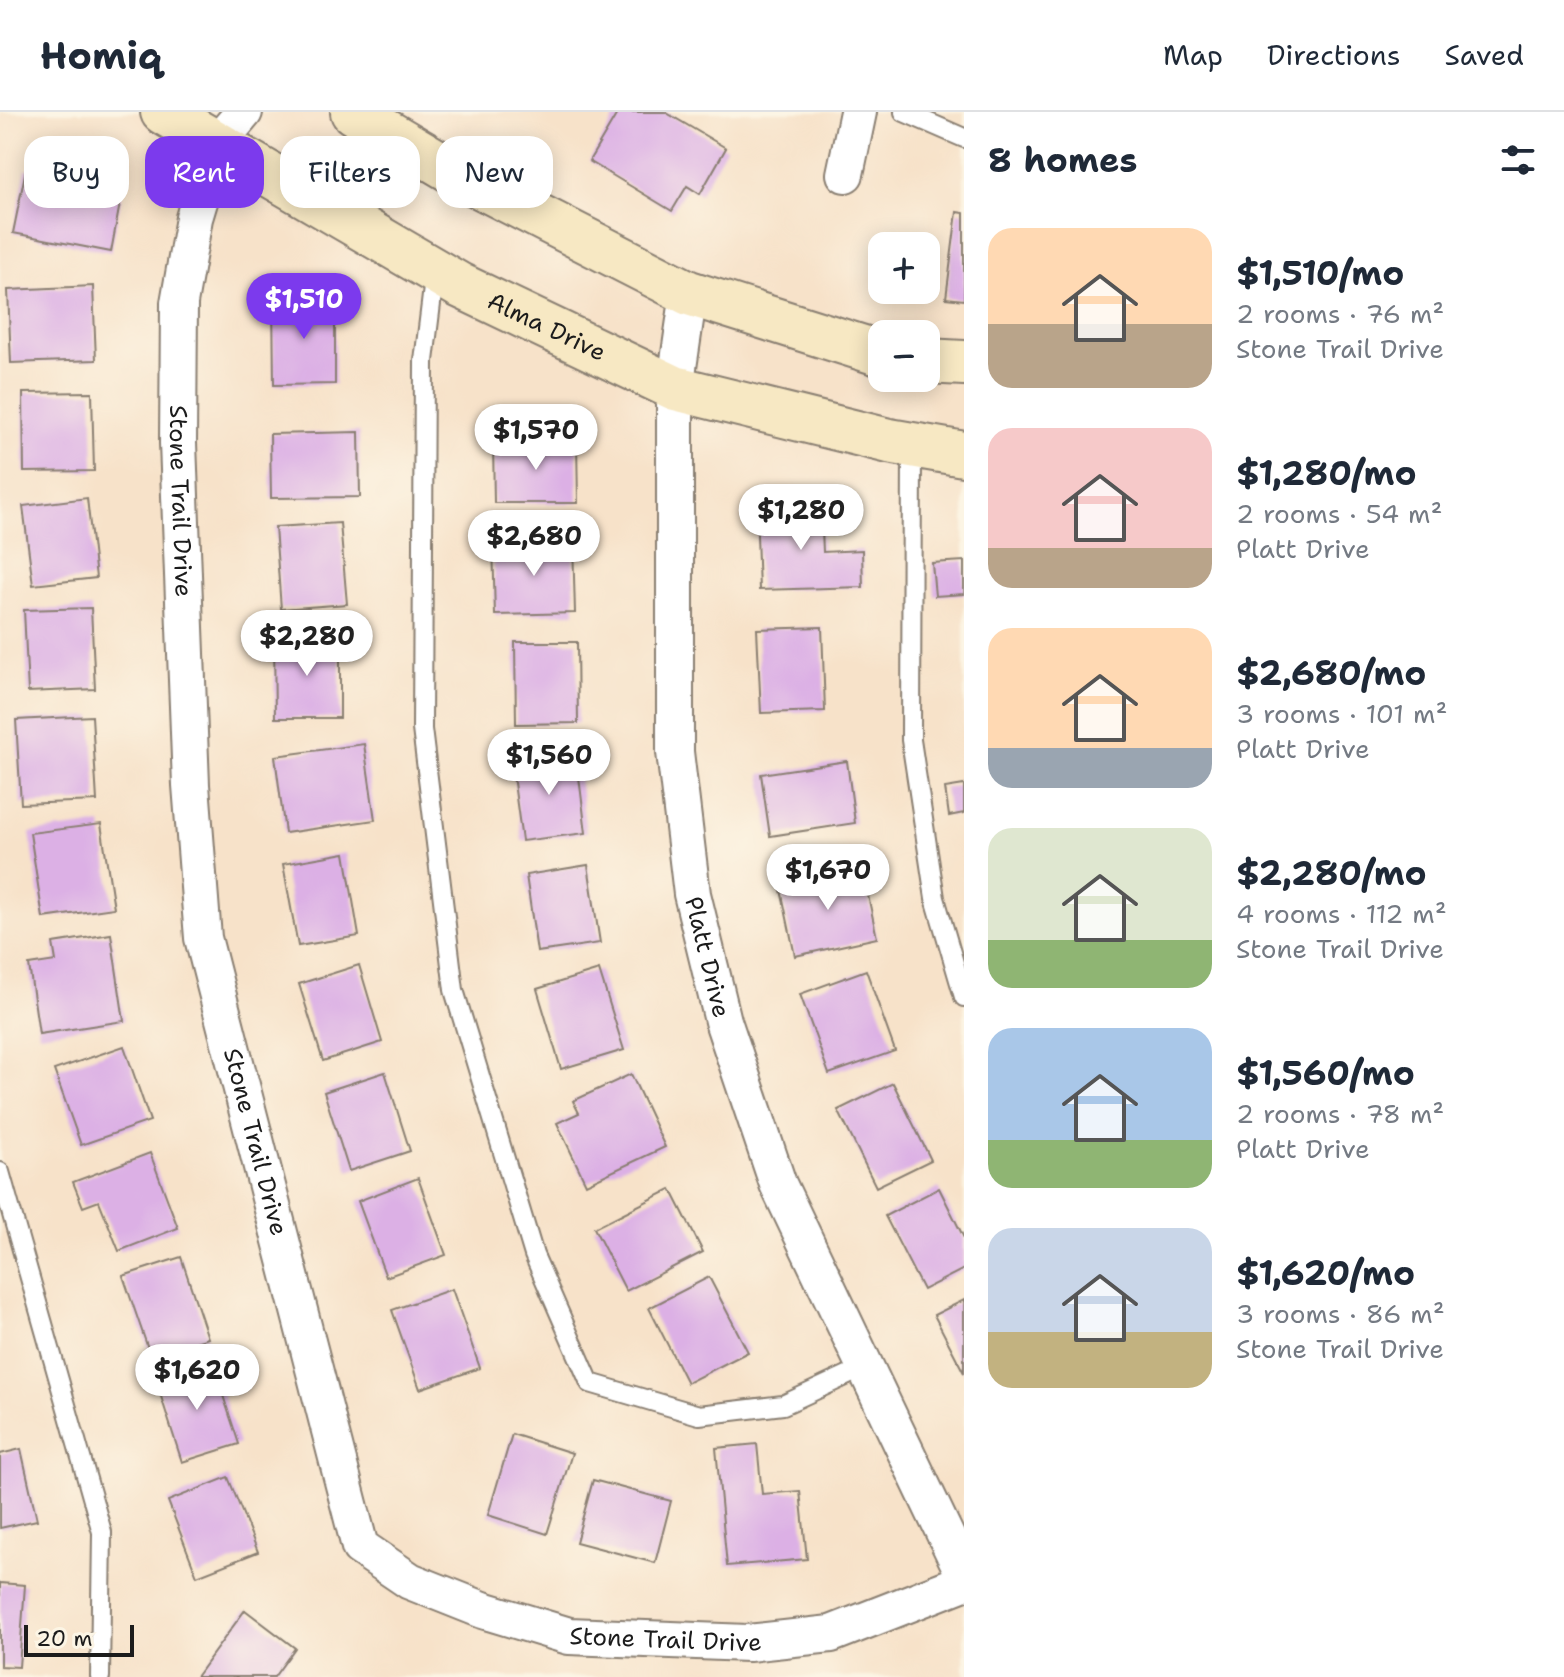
<!DOCTYPE html>
<meta charset="utf-8">
<style>
body{margin:0;font-family:"Shantell Sans",sans-serif;background:#f6f6f7;color:#1f2937;height:100vh;display:flex;flex-direction:column;font-size:30px;white-space:nowrap}
*{box-sizing:border-box;margin:0}
p{font-size:26px;color:#747a83}
.icon{flex:none;width:44px;height:44px;fill:none;stroke:currentColor;stroke-width:2;stroke-linecap:round;stroke-linejoin:round}
.map{position:relative;flex:1;overflow:hidden}
.details{display:flex;flex-direction:column;background:#fff;width:600px}
.details>*{flex:none}
.top-card{position:absolute;left:24px;top:24px;width:760px;height:72px;display:flex;gap:16px}
.controls{position:absolute;left:868px;top:120px;display:grid;gap:16px}
.controls a{display:grid;place-items:center;width:72px;height:72px;border-radius:16px;background:#fff;box-shadow:0 4px 20px #0003;font-size:40px}
.scale{position:absolute;left:24px;bottom:20px;width:110px;box-sizing:border-box;padding-left:8px;border:4px solid #1c1c1c;border-top:0;font-size:22px;line-height:28px;white-space:nowrap;color:#1c1c1c;-webkit-text-stroke:6px #fcf5e5;paint-order:stroke}
.price{position:absolute;translate:-50% -68px;padding:0 18px;border-radius:28px;background:#fff;color:#222;font-size:26px;line-height:52px;filter:drop-shadow(0 2px 4px #0008)}
.price::after{content:'';position:absolute;left:50%;top:48px;width:24px;height:18px;margin-left:-12px;background:inherit;clip-path:polygon(0 0,100% 0,50% 100%)}
.price.active{background:#7c3aed;color:#fff}
ul{padding:0;list-style:none}
li{display:flex;align-items:center;gap:24px;height:200px;padding:0 24px}
li span{display:grid;place-items:center;flex:none;width:224px;height:160px;border-radius:24px;color:#555}
li>.icon{margin-inline-start:auto}
span .icon{width:96px;height:96px;fill:#fffc;stroke-width:1}
li b{font-size:34px}
h2{display:flex;justify-content:space-between;align-items:center;height:96px;padding:0 24px;font-size:34px}
.tag{padding:0 28px;border-radius:24px;background:#fff;box-shadow:0 4px 20px #0003;font-size:28px;line-height:72px}
.tag.active{background:#7c3aed;color:#fff}
header{display:flex;align-items:center;gap:48px;box-sizing:border-box;height:112px;padding:0 40px;background:#fff;border-bottom:2px solid #e0e1e3}
header strong{font-size:38px}
nav{display:flex;gap:44px;margin-inline-start:auto;font-size:28px}
main{display:flex;flex:1;min-height:0}
.map>svg:first-child{display:block}
</style>
<header>
<strong>Homiq</strong>
<nav><a>Map</a><a>Directions</a><a>Saved</a></nav>
</header>
<main>
<div class="map">
<svg width="964" height="1565" viewBox="0 0 964 1565">
<rect width="100%" height="100%" fill="#fcf5e5"/>
<filter id="ink" filterUnits="userSpaceOnUse"><feTurbulence type="fractalNoise" baseFrequency=".0125" numOctaves="2"/><feDisplacementMap in="SourceGraphic" scale="16" xChannelSelector="R" yChannelSelector="G"/><feConvolveMatrix kernelMatrix="1 2 1 2 8 2 1 2 1" color-interpolation-filters="sRGB"/></filter>
<filter id="wash" filterUnits="userSpaceOnUse"><feTurbulence type="fractalNoise" baseFrequency=".006" numOctaves="4" result="noise"/><feDisplacementMap in="SourceGraphic" scale="32" xChannelSelector="R" yChannelSelector="G"/><feGaussianBlur stdDeviation="1.8" result="paint"/><feColorMatrix in="noise" values="0 0 0 0 0 0 0 0 0 0 0 0 0 0 0 0 0 1.4 0 .05"/><feComposite in="paint" operator="in"/></filter>
<g filter="url(#wash)">
<rect width="100%" height="100%" fill="#f7e2c9"/>
<g id="blocks">
<!-- building -->
<g fill="#dcb0e5">
<polygon points="618,0 665,0 726,36 700,82 687,74 672,99 589,49"/>
<polygon points="26,57 123,75 111,140 13,121"/>
<polygon points="957,100 964,101 964,188 946,186"/>
<polygon points="93,174 96,248 11,251 8,178"/>
<polygon points="335,185 335,272 274,273 273,186"/>
<polygon points="92,280 94,359 24,360 23,281"/>
<polygon points="359,320 360,385 271,386 270,322"/>
<polygon points="577,329 578,391 494,391 493,330"/>
<polygon points="87,386 96,466 33,473 23,394"/>
<polygon points="821,393 823,440 862,438 863,475 759,478 756,395"/>
<polygon points="340,411 347,492 281,497 275,415"/>
<polygon points="573,429 575,501 495,503 493,431"/>
<polygon points="964,449 964,482 935,484 932,451"/>
<polygon points="91,496 95,577 28,580 24,498"/>
<polygon points="822,515 825,599 761,601 757,517"/>
<polygon points="340,525 340,606 275,606 274,526"/>
<polygon points="515,530 577,530 578,611 516,612"/>
<polygon points="92,604 97,689 21,692 16,608"/>
<polygon points="364,632 375,708 285,721 275,644"/>
<polygon points="576,641 586,721 522,729 511,649"/>
<polygon points="847,649 855,711 770,724 761,662"/>
<polygon points="964,673 964,701 949,704 945,676"/>
<polygon points="101,712 114,796 43,806 30,721"/>
<polygon points="345,741 359,824 298,834 283,752"/>
<polygon points="588,753 600,831 537,840 526,763"/>
<polygon points="862,755 877,826 795,844 780,773"/>
<polygon points="111,822 124,909 39,922 29,853 56,849 53,831"/>
<polygon points="359,853 382,930 323,949 299,872"/>
<polygon points="599,858 624,938 561,957 537,877"/>
<polygon points="866,858 895,939 829,962 800,882"/>
<polygon points="124,934 150,1009 81,1033 54,958"/>
<polygon points="385,960 410,1039 349,1059 324,980"/>
<polygon points="631,962 665,1035 586,1072 557,1011 579,1001 573,989"/>
<polygon points="893,971 931,1048 876,1075 838,998"/>
<polygon points="150,1041 178,1116 119,1139 99,1089 83,1095 73,1070"/>
<polygon points="418,1066 446,1143 386,1165 358,1089"/>
<polygon points="939,1076 964,1126 964,1157 923,1178 885,1104"/>
<polygon points="671,1077 703,1140 626,1179 594,1116"/>
<polygon points="181,1145 208,1226 151,1245 123,1164"/>
<polygon points="709,1165 748,1240 687,1271 649,1196"/>
<polygon points="452,1177 480,1256 420,1277 392,1198"/>
<polygon points="964,1188 964,1261 934,1203"/>
<polygon points="212,1250 239,1332 182,1350 156,1269"/>
<polygon points="512,1322 572,1341 547,1422 488,1403"/>
<polygon points="757,1332 762,1382 800,1379 807,1447 727,1454 716,1336"/>
<polygon points="21,1337 37,1408 0,1416 0,1342"/>
<polygon points="228,1365 258,1440 197,1464 168,1389"/>
<polygon points="593,1368 671,1389 655,1451 576,1430"/>
<polygon points="0,1471 25,1473 19,1555 0,1554"/>
<polygon points="245,1498 295,1536 274,1565 196,1565"/>
</g>
</g>
</g>
<g filter="url(#ink)">
<use href="#blocks" fill-opacity="0" stroke="#8a7f72" stroke-width="2"/>
<g fill="none" stroke-linecap="round" stroke-linejoin="round">
<!-- lane casing -->
<g stroke="#8a7f72" stroke-width="22">
<g id="lane">
<polyline points="904,0 964,26"/>
<polyline points="435,159 424,249 422,617 454,878 534,1143 590,1271 699,1303 783,1293 865,1255"/>
<polyline points="912,333 911,628 935,786 964,885"/>
<polyline points="0,1060 102,1420 100,1565"/>
</g>
</g>
<!-- street casing -->
<g stroke="#8a7f72" stroke-width="40">
<g id="street">
<path id="s1" d="M244 0 216 33 194 106 179 191 178 331 191 673 203 826 360 1435 410 1469 483 1498 569 1524 748 1531 831 1522 964 1470"/>
<polyline points="845,62 858,0"/>
<path id="s2" d="M689 181 675 276V640L692 782 723 909 778 1072 964 1462"/>
</g>
</g>
<!-- secondary casing -->
<g stroke="#8a7f72" stroke-width="48">
<g id="secondary">
<path id="s3" d="M163 0 459 173 675 276 889 329 964 342"/>
<polyline points="353,0 466,67 689,181 882,242"/>
<polyline points="926,249 964,251"/>
</g>
</g>
<!-- lane -->
<use href="#lane" stroke="#fff" stroke-width="18"/>
<!-- street -->
<use href="#street" stroke="#fff" stroke-width="36"/>
<!-- secondary -->
<use href="#secondary" stroke="#f7e8c3" stroke-width="44"/>
</g>
</g>
<g text-anchor="middle" stroke-width="7" stroke-linejoin="round" paint-order="stroke">
<!-- street labels -->
<g font-size="24" fill="#1c1c1c" stroke="#fcf5e5">
<text dy="8" stroke="none"><textPath href="#s3" startOffset="440">Alma Drive</textPath></text>
<text dy="8" stroke="none"><textPath href="#s1" startOffset="404">Stone Trail Drive</textPath></text>
<text dy="8" stroke="none"><textPath href="#s2" startOffset="668">Platt Drive</textPath></text>
<text dy="8" stroke="none"><textPath href="#s1" startOffset="1052">Stone Trail Drive</textPath></text>
<text dy="8" stroke="none"><textPath href="#s1" startOffset="1796">Stone Trail Drive</textPath></text>
</g>
</g>
</svg>
<div class="controls">
<a>+</a>
<a>−</a>
</div>
<div class="scale">20 m</div>
<b class="price active" style="left:304px;top:229px">$1,510</b>
<b class="price" style="left:536px;top:360px">$1,570</b>
<b class="price" style="left:801px;top:440px">$1,280</b>
<b class="price" style="left:534px;top:466px">$2,680</b>
<b class="price" style="left:307px;top:566px">$2,280</b>
<b class="price" style="left:549px;top:685px">$1,560</b>
<b class="price" style="left:828px;top:800px">$1,670</b>
<b class="price" style="left:197px;top:1300px">$1,620</b>
<div class="top-card">
<a class="tag">Buy</a>
<a class="tag active">Rent</a>
<a class="tag">Filters</a>
<a class="tag">New</a>
</div>
</div>
<section class="details">
<h2>8 homes<svg class="icon" aria-label="filters" viewBox="0 0 24 24"><path d="M4 7h16M4 17h16"/><circle cx="9" cy="7" r="2"/><circle cx="15" cy="17" r="2"/></svg></h2>
<ul>
<li><span style="background:linear-gradient(#ffd9b3 60%,#b9a48a 0)"><svg class="icon" aria-label="home" viewBox="0 0 24 24"><path d="M3 11l9-7 9 7M6 9v11h12V9"/></svg></span><div><b>$1,510/mo</b><p>2 rooms · 76 m²</p><p>Stone Trail Drive</p></div></li>
<li><span style="background:linear-gradient(#f6c9c9 75%,#b9a48a 0)"><svg class="icon" aria-label="home" viewBox="0 0 24 24"><path d="M3 11l9-7 9 7M6 9v11h12V9"/></svg></span><div><b>$1,280/mo</b><p>2 rooms · 54 m²</p><p>Platt Drive</p></div></li>
<li><span style="background:linear-gradient(#ffd9b3 75%,#9aa5b1 0)"><svg class="icon" aria-label="home" viewBox="0 0 24 24"><path d="M3 11l9-7 9 7M6 9v11h12V9"/></svg></span><div><b>$2,680/mo</b><p>3 rooms · 101 m²</p><p>Platt Drive</p></div></li>
<li><span style="background:linear-gradient(#dfe7d0 70%,#8fb573 0)"><svg class="icon" aria-label="home" viewBox="0 0 24 24"><path d="M3 11l9-7 9 7M6 9v11h12V9"/></svg></span><div><b>$2,280/mo</b><p>4 rooms · 112 m²</p><p>Stone Trail Drive</p></div></li>
<li><span style="background:linear-gradient(#a9c7e8 70%,#8fb573 0)"><svg class="icon" aria-label="home" viewBox="0 0 24 24"><path d="M3 11l9-7 9 7M6 9v11h12V9"/></svg></span><div><b>$1,560/mo</b><p>2 rooms · 78 m²</p><p>Platt Drive</p></div></li>
<li><span style="background:linear-gradient(#c9d6e8 65%,#c2b280 0)"><svg class="icon" aria-label="home" viewBox="0 0 24 24"><path d="M3 11l9-7 9 7M6 9v11h12V9"/></svg></span><div><b>$1,620/mo</b><p>3 rooms · 86 m²</p><p>Stone Trail Drive</p></div></li>
</ul>
</section>
</main>
